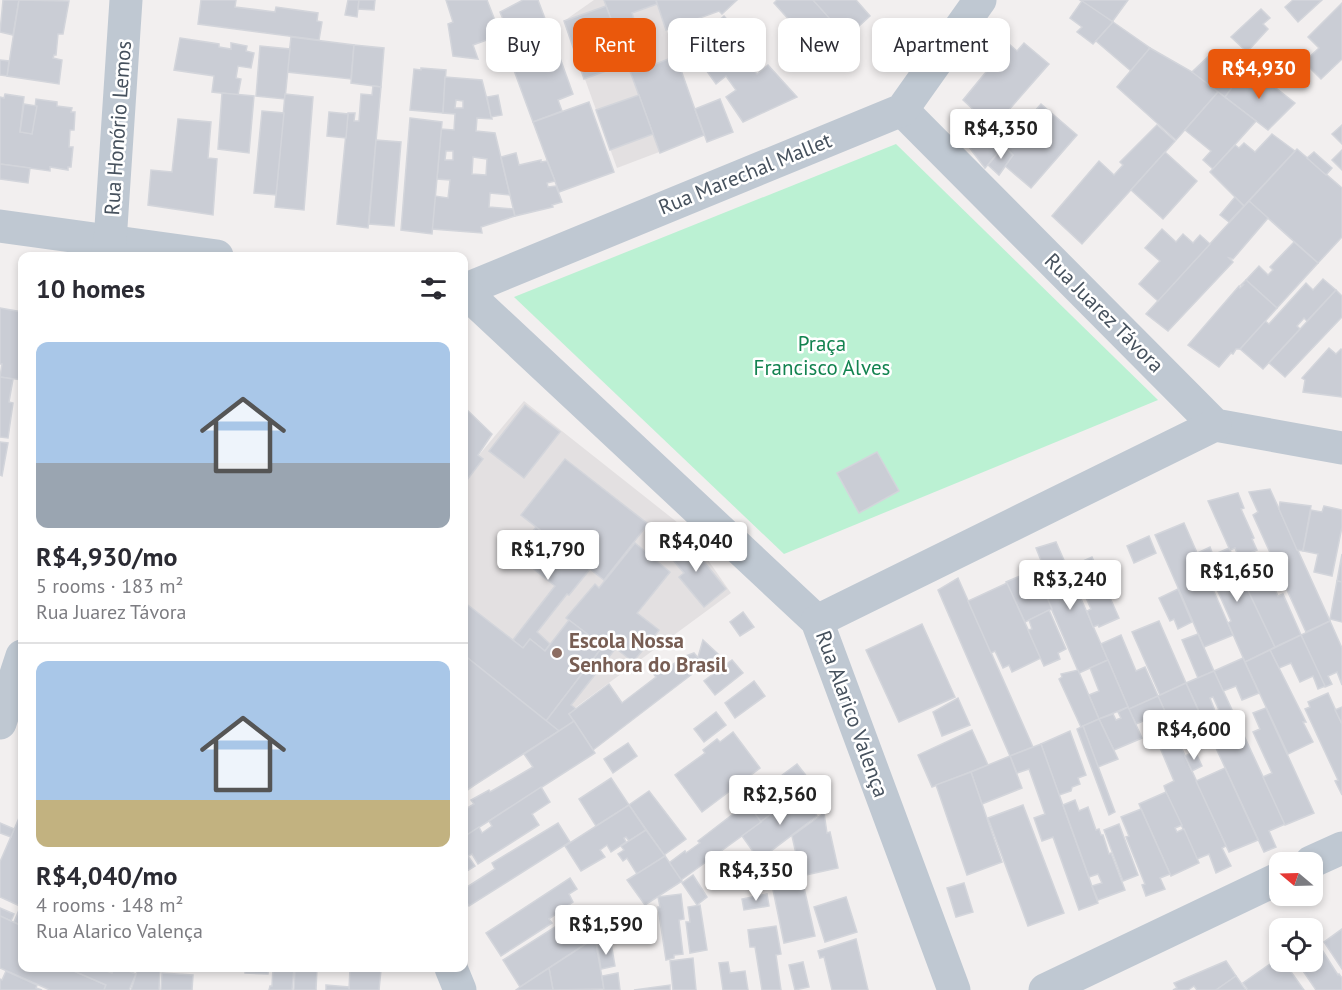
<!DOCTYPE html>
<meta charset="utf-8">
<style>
body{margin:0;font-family:"PT Sans",sans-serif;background:#f7f7f7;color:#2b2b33;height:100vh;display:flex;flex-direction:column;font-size:22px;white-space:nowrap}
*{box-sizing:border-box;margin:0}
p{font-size:20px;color:#7c7c81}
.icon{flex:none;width:33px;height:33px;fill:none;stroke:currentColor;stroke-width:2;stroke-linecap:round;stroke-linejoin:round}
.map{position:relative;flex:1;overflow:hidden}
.side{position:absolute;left:18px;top:252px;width:450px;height:720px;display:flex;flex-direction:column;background:#fff;border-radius:12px;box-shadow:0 3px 9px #0003}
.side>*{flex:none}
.guide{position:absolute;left:486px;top:18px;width:570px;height:54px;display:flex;gap:12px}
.needle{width:39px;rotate:289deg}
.tools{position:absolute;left:1269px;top:852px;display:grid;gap:12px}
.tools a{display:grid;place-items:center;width:54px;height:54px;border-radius:12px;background:#fff;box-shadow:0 3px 9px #0003;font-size:30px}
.price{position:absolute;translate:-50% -51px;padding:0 14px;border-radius:6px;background:#fff;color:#222;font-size:20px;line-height:39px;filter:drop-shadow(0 2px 3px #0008)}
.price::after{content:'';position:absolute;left:50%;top:36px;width:18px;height:14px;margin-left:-9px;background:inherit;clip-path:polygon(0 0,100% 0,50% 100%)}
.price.on{background:#ea580c;color:#fff}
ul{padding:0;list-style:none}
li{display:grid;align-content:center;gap:12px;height:318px;padding:0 18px}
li+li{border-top:2px solid #e1e1e2}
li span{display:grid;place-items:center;height:186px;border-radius:12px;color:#555}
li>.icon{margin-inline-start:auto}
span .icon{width:108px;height:108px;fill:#fffc;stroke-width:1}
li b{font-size:26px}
h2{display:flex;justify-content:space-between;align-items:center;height:72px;padding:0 18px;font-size:26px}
.tag{padding:0 21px;border-radius:12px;background:#fff;box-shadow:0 3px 9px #0003;font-size:21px;line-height:54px}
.tag.on{background:#ea580c;color:#fff}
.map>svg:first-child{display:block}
</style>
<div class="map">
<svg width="1342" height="990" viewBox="0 0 1342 990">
<rect width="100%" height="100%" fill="#f2efef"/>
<!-- education -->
<g fill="#e3e0e1">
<polygon points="594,0 656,0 704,135 617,168 564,21"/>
<polygon points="524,401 687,530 731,593 568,713 464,794 464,473"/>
</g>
<!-- green -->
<polygon fill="#bbf1d3" points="896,144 1158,400 784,554 514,297"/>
<!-- building -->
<g fill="#cacdd5" stroke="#d3d5db" stroke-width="1.5" fill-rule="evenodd">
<polygon points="3,0 19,0 13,35 0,32"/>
<polygon points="19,0 69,1 63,34 58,34 56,55 54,55 53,58 62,60 59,84 7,76"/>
<polygon points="201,0 236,0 235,7 275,12 276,7 318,13 317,21 322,22 319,40 198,24"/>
<polygon points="348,0 359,0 357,17 345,15"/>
<polygon points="359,0 375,0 374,10 358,9"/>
<polygon points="446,0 487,0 505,46 496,50 492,38 473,45 478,59 453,56 448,24 453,22"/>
<polygon points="523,0 538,0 547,24 505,46 500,34 508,31 500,12"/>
<polygon points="604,0 656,0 657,4 632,13 645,52 643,53 648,67 676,56 704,135 660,153"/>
<polygon points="656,0 737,0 722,14 719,11 666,30"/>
<polygon points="777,0 813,0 840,29 817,51 774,3"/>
<polygon points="813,0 856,0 870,16 858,27 851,19 839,29"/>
<polygon points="1080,0 1128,0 1112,22"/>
<polygon points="1293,0 1322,0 1298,22 1285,7"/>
<polygon points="1082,1 1113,22 1093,44 1077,32 1082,27 1070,18"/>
<polygon points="1342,3 1342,59 1321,79 1304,62 1319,48 1308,37"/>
<polygon points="606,6 628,63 584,79 564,21"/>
<polygon points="1261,9 1270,18 1263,24 1268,29 1247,52 1231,37"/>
<path d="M724 16 762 59 752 68 757 74 768 65 797 97 743 122 726 97 736 90 726 76 716 84 689 46ZM718 37 727 47 717 56 708 45Z"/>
<polygon points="1113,22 1150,48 1131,71 1096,41"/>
<polygon points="524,35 528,49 523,51 530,69 560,58 573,94 558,100 562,111 533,122 505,46"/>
<polygon points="291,37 354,45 351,79 287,72"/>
<polygon points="180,38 219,44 219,47 231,49 231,43 247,46 246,51 254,53 251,68 238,66 236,78 241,79 238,95 212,92 214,76 174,70"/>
<polygon points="1024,43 1049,64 1007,112 1022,125 985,168 969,147 991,126 963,100 1009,44 1017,51"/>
<polygon points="354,45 384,48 381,87 351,83"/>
<polygon points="260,46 290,49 285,99 256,96"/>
<polygon points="1150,48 1194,73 1218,92 1176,140 1117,87"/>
<polygon points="1213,52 1224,60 1218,68 1225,74 1232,65 1243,73 1225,97 1192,72"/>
<polygon points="0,60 9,61 7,76 0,75"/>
<polygon points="421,68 446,70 443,113 410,110 414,69 421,70"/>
<polygon points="1254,71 1295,103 1268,130 1225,97 1242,74 1247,78"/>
<path d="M445 77 482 80 492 119 477 118 476 131 495 133 510 195 490 193 489 207 513 209 515 216 481 227 482 233 432 229 435 196 448 198 450 180 437 179 441 129 454 130 455 114 443 113ZM456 100 463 101V108H455ZM446 151H453V160H445ZM473 157 487 159 486 175 472 174Z"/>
<polygon points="373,86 381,87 368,228 337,224 348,113 355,113 354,121 359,121 361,94 372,95"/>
<polygon points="1218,92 1256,121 1213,169 1203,160 1211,151 1185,130"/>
<polygon points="222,93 254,96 249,153 218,149"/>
<polygon points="5,94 24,97 20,132 32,134 36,99 57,102 57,106 72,108 71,112 75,112 74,130 70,130 69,147 73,147 71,167 68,167 68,170 50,167 50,171 0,164 0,97 4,98"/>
<polygon points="285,94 313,97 304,210 275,207"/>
<polygon points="498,95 502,115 491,117 487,97"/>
<polygon points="639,95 653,134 610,150 596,110"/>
<polygon points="720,99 733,132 707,142 695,109"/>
<polygon points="589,102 614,172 559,192 533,122"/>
<polygon points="24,104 37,106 32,134 20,132"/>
<polygon points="1041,104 1077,135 1031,188 1004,165 1013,155 1004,146"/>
<polygon points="262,111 284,113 276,195 254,193"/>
<polygon points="329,112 348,114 346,138 327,136"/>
<polygon points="410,118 442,122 432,234 401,230"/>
<polygon points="178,119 211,122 208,158 217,159 213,215 148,205 151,170 172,172"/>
<polygon points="1157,125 1175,141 1082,244 1052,216 1099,161 1114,175 1123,165 1120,162"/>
<polygon points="1342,125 1342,144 1332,134"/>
<polygon points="1272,134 1295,151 1244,206 1210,172 1235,145 1239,148 1244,143 1255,152"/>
<polygon points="376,140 401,142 394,226 369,224"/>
<polygon points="1004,146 1013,155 999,175 988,165"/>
<polygon points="1297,149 1342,188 1342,237 1318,263 1249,201"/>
<polygon points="1342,150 1342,170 1332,160"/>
<polygon points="1165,152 1197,181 1163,219 1131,190"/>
<polygon points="1314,152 1332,168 1326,175 1307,158"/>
<polygon points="516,153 519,165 541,160 541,162 547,161 555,181 547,183 548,187 556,186 562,202 552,205 553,207 515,216 501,157"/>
<polygon points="0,164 30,168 28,183 0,179"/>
<polygon points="1235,197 1244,206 1229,222 1220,215"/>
<polygon points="1249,201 1268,218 1233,259 1229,258 1233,262 1168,331 1146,314"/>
<polygon points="1162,229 1176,242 1183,234 1193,243 1200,235 1210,244 1158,301 1139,284 1160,261 1145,248"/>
<polygon points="1294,242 1318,263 1277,308 1246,280 1259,266 1268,275 1273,270 1270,267"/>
<polygon points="1323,279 1336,290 1307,321 1304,318 1297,326 1300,329 1263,369 1240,349 1265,321 1269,324 1306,283 1313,290"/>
<polygon points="1246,280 1277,308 1240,349 1236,349 1233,354 1231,353 1219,367 1188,345 1239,286 1240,288 1243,285 1241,285"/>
<polygon points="1336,290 1342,296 1342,317 1285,377 1269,363"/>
<polygon points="0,308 22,312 22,380 0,377 2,364 0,364"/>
<polygon points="1329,348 1336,354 1341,349 1342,350 1342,397 1303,392 1305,380 1302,378"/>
<polygon points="0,377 13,379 9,402 13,403 8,438 0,437"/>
<polygon points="525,405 560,432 524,478 489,451"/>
<polygon points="464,407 492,434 478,455 483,459 464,484"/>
<polygon points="0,442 8,443 2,476 0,475"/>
<polygon points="877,452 899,491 859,513 837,473"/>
<polygon points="565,459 648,524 604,580 521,515"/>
<polygon points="1270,489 1330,621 1306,632 1253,515 1258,512 1249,492"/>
<polygon points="1238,493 1244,508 1241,509 1254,538 1252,539 1257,550 1239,558 1235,548 1230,550 1229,548 1208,501"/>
<polygon points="1280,502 1311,506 1303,551 1297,550 1279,509"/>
<polygon points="1324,506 1342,510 1342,527 1332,576 1314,572 1318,554 1303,551 1311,510 1322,512"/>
<polygon points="1184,523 1233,635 1204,647 1155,535"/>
<polygon points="536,527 590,569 569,595 567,594 537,632 550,644 545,651 530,639 523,648 513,640 555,586 515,554"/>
<polygon points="1149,536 1156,553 1134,563 1127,546"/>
<polygon points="685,538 726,589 704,607 679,577 684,573 667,553"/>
<polygon points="1056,542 1108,660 1079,673 1042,587 1050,583 1036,548"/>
<polygon points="635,543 670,572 637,613 659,630 633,662 607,641 603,646 566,618 595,584 599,588"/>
<polygon points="1210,547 1213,555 1229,548 1275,647 1245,662 1228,623 1231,621 1216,587 1213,588 1197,553"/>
<polygon points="1342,554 1342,582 1337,581"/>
<polygon points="1092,557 1119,618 1099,627 1098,625 1093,627 1087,611 1091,609 1072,566"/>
<polygon points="1267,571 1278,596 1283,594 1301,635 1275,647 1244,582"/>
<polygon points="1020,576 1024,586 1039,579 1052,609 1025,622 1006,582"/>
<polygon points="958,578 1033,747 1010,756 938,590"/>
<polygon points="1337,581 1342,582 1342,622 1330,619"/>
<polygon points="1007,583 1041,658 1012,672 1009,665 1003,668 995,651 991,653 968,601"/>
<polygon points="1178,589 1192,622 1178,629 1174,619 1170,621 1159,598"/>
<polygon points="464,602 523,648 530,639 545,651 569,620 603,646 546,721 464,655"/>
<polygon points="1049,610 1066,649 1058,653 1060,659 1044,666 1028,630 1032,629 1029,620"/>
<polygon points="743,612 754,627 740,636 730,622"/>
<polygon points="1159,621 1186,683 1160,695 1132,632"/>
<polygon points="1330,621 1342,648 1342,685 1337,672 1328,676 1332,684 1325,687 1301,635"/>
<polygon points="922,624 955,697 899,722 866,650"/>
<polygon points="1198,634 1214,671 1198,678 1182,640"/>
<polygon points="1121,635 1136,671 1145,667 1158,696 1129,709 1101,644"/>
<polygon points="1301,635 1325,686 1318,689 1313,676 1300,682 1291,663 1279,668 1270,650"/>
<polygon points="703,640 718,654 704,665 698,657"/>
<polygon points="607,641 616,648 571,705 576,709 569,714 574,721 559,731 546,721"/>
<polygon points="1270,650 1306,722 1303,722 1313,742 1288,754 1245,662"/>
<polygon points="694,653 704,665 593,750 569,714 609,684 622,703 656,677 648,667 657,660 665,670 683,657"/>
<polygon points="464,655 559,731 464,792"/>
<polygon points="1243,658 1259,693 1242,700 1236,686 1223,691 1214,671"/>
<polygon points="732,660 743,673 715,695 704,681"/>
<polygon points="1108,660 1128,707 1099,719 1089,695 1099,691 1090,668"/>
<polygon points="1078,670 1099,719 1081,727 1059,679 1062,677 1061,674"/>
<path d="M1214 671 1285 824 1269 831 1276 847 1264 852 1186 683ZM1213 697 1219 710 1215 711 1210 698Z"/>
<polygon points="754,681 765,696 735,718 725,703"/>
<polygon points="1186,683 1199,712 1171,725 1158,696"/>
<polygon points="1328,693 1342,724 1342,795 1335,781 1338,780 1305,709 1310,707 1308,702"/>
<polygon points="1158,696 1226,846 1222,848 1231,866 1216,873 1209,854 1197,859 1166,792 1164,786 1174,781 1148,719 1136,724 1129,709"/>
<polygon points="958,698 970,725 942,736 933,712"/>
<polygon points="1128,707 1142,738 1114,750 1099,719 1113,714 1116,720 1121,718 1118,712"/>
<polygon points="1342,707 1342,724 1335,710"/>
<polygon points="1266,708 1314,813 1285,825 1263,777 1272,773 1253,732 1260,729 1253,713"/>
<polygon points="716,712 726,725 704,742 694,729"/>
<polygon points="1099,719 1118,759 1098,767 1083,726"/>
<polygon points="574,721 595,753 464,837 464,810 474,804 471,800 489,790 490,792 497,788 533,767 524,754"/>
<polygon points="1083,726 1115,812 1109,815 1077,729"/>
<polygon points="972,730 988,765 932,787 918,755"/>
<polygon points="1070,731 1086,775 1078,778 1080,784 1072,787 1071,791 1059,795 1041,744"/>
<polygon points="733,732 760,768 702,812 675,775 705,753 703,750 717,739 720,742"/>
<polygon points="628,743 637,756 613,773 604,759"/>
<polygon points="1041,744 1098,903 1079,910 1053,837 1042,841 1034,818 1045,814 1029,769 1017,773 1010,756"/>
<polygon points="1195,751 1202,766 1192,771 1185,756"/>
<polygon points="1010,756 1022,788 982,804 971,772"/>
<polygon points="797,764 812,783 782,805 777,800 774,802 779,808 761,822 746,802"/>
<polygon points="1225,768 1258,840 1229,852 1196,781"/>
<polygon points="971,772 1002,862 967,875 936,785"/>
<polygon points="611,778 629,805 596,826 579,799"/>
<polygon points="541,787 550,802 532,814 539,825 478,864 472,854 468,856 475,866 464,873 464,837 479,827 482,833 492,826 489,821"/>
<polygon points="649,791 686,839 664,855 629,805"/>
<polygon points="800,792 817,816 759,860 742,836"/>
<polygon points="1166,792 1182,825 1175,828 1177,832 1184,829 1199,863 1171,876 1139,804"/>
<polygon points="1075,800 1079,811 1088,807 1096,830 1099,829 1101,835 1103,835 1109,854 1111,853 1125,890 1098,900 1092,886 1102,883 1098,874 1089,877 1063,805"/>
<polygon points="746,801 761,822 681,880 669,863 685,851 686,853 700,843 698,841 737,811 735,808"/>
<polygon points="629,805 646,830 629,841 626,837 624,838 626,842 611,852 607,845 600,850 605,857 581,871 565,846"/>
<polygon points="1023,805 1064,913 1028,926 988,818"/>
<polygon points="1141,809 1170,874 1160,878 1165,889 1146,896 1142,885 1145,884 1126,837 1129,836 1121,817"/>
<polygon points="22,811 22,907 0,897 0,862"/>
<polygon points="824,813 827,833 830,832 838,868 801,876 792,836"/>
<polygon points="0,823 14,829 11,837 0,833"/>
<polygon points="558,823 570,842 469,906 464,897 464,889 495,869 492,863"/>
<polygon points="1119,824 1138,875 1123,881 1104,830"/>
<polygon points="646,830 665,856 637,874 627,858 623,861 618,854 624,850 621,846"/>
<polygon points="665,856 682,881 645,905 627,880"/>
<polygon points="693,875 707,897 697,905 682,883"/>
<polygon points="570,878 577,889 569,894 573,902 549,919 552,923 501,956 486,933"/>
<polygon points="802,879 815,936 784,943 772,885"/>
<polygon points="964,883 973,912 956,917 947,888"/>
<polygon points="681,894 684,919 679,920 683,954 674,955 674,958 666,960 658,907 660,907 658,897"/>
<polygon points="767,894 769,906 744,910 742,899"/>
<polygon points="846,897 857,932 825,942 814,907"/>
<polygon points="700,905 707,950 690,953 686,922 690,922 688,907"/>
<polygon points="0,908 14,914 11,921 0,916"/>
<polygon points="19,910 22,912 22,926 14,922"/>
<polygon points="577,913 593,939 520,987 503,960"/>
<polygon points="0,916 22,926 22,968 67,968 106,985 104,990 50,990 0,968"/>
<polygon points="776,926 781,954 776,955 781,990 762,990 755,947 750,947 748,930"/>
<polygon points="1342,929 1342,969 1324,942"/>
<polygon points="595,938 604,989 553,990 549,968"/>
<polygon points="856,939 868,990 832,990 824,957 820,958 818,951"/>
<polygon points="1317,942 1338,975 1339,974 1342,978 1342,990 1316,990 1297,962 1312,962 1312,945"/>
<polygon points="611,943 615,966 601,969 597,945"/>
<polygon points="1280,957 1280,962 1284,962 1304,990 1248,990 1243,983"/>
<polygon points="693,958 696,990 673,990 670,961"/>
<polygon points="1226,961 1236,976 1216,990 1197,990 1194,986 1188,990 1173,990 1177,988 1174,983"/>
<polygon points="728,962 730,973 745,971 748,990 723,990 719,963"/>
<polygon points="803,962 809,987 795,990 789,965"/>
<polygon points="67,968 105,968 104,970 112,973 114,968 121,968 136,974 129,990 104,990 106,985"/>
<polygon points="138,968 160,968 159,990 131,990"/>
<polygon points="245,968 269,968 268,974 245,973"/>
<polygon points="273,968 294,968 292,990 269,990 270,986 272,986"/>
<polygon points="295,968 317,968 316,990 294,990"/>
<polygon points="350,968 384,968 384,970 381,970 379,990 349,990"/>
<polygon points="549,968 553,990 516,990 520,987"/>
<polygon points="6,971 37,985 36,988 42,990 0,990 0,979 2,980"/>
<polygon points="162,973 193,975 192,990 161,990"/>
<polygon points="618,973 620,990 604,990 602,976"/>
<polygon points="1236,976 1246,990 1216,990"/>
<polygon points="326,985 349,987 349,990 326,990"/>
<polygon points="670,985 670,990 634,990"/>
</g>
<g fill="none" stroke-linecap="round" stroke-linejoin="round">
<!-- minor -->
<g stroke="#bfc8d2" stroke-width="33">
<polyline points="902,110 1215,425 1342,448"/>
<polyline points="0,226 217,256"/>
<polyline points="107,256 110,242 126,0"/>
<polyline points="464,290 902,110 980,0"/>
<polyline points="464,291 817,621 954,990"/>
<polyline points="817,621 1215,425"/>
<polyline points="0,723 22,656"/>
<polyline points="1311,862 1342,848"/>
<polyline points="451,968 460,990"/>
<polyline points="1045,990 1280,878"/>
</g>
</g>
<!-- markers -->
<circle fill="#8d6e63" stroke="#fff" stroke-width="2" cx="557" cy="653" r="6"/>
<g text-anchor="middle" stroke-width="5" stroke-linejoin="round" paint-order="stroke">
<!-- street labels -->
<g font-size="21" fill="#46515d" stroke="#fff">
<text transform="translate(118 128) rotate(-86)" y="7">Rua Honório Lemos</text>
<text transform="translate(745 174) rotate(-22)" y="7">Rua Marechal Mallet</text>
<text transform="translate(1104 313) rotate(45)" y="7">Rua Juarez Távora</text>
<text transform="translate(852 714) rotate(70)" y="7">Rua Alarico Valença</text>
</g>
<!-- park labels -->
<g font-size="21" fill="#138350" stroke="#fff">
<text x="822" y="351">Praça<tspan x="822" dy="24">Francisco Alves</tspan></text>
</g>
<!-- education labels -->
<g font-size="21" font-weight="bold" fill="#785e54" stroke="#fff" text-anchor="start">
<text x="569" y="648">Escola Nossa<tspan x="569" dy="24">Senhora do Brasil</tspan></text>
</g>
</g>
</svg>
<div class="tools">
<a><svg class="needle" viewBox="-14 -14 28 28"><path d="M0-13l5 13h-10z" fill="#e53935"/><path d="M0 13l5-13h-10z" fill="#7c7c81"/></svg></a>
<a><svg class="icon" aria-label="locate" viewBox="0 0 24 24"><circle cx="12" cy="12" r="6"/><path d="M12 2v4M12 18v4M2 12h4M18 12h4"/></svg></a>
</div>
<b class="price on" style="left:1259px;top:100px">R$4,930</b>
<b class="price" style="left:1001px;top:160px">R$4,350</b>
<b class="price" style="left:696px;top:573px">R$4,040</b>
<b class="price" style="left:548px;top:581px">R$1,790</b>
<b class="price" style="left:1237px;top:603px">R$1,650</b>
<b class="price" style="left:1070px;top:611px">R$3,240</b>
<b class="price" style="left:1194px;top:761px">R$4,600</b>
<b class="price" style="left:780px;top:826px">R$2,560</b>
<b class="price" style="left:756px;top:902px">R$4,350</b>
<b class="price" style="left:606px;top:956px">R$1,590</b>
<div class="guide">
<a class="tag">Buy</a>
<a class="tag on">Rent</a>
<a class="tag">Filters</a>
<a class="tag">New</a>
<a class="tag">Apartment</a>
</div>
<section class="side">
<h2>10 homes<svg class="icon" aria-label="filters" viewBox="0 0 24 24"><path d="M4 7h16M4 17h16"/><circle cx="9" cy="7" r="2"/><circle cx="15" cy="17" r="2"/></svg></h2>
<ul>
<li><span style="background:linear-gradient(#a9c7e8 65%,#9aa5b1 0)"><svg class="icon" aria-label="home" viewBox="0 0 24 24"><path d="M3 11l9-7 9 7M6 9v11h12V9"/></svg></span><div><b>R$4,930/mo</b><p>5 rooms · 183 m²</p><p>Rua Juarez Távora</p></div></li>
<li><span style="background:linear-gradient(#a9c7e8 75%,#c2b280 0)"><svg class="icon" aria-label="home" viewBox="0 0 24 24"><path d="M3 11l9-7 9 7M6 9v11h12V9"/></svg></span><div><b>R$4,040/mo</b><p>4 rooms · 148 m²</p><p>Rua Alarico Valença</p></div></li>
</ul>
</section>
</div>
